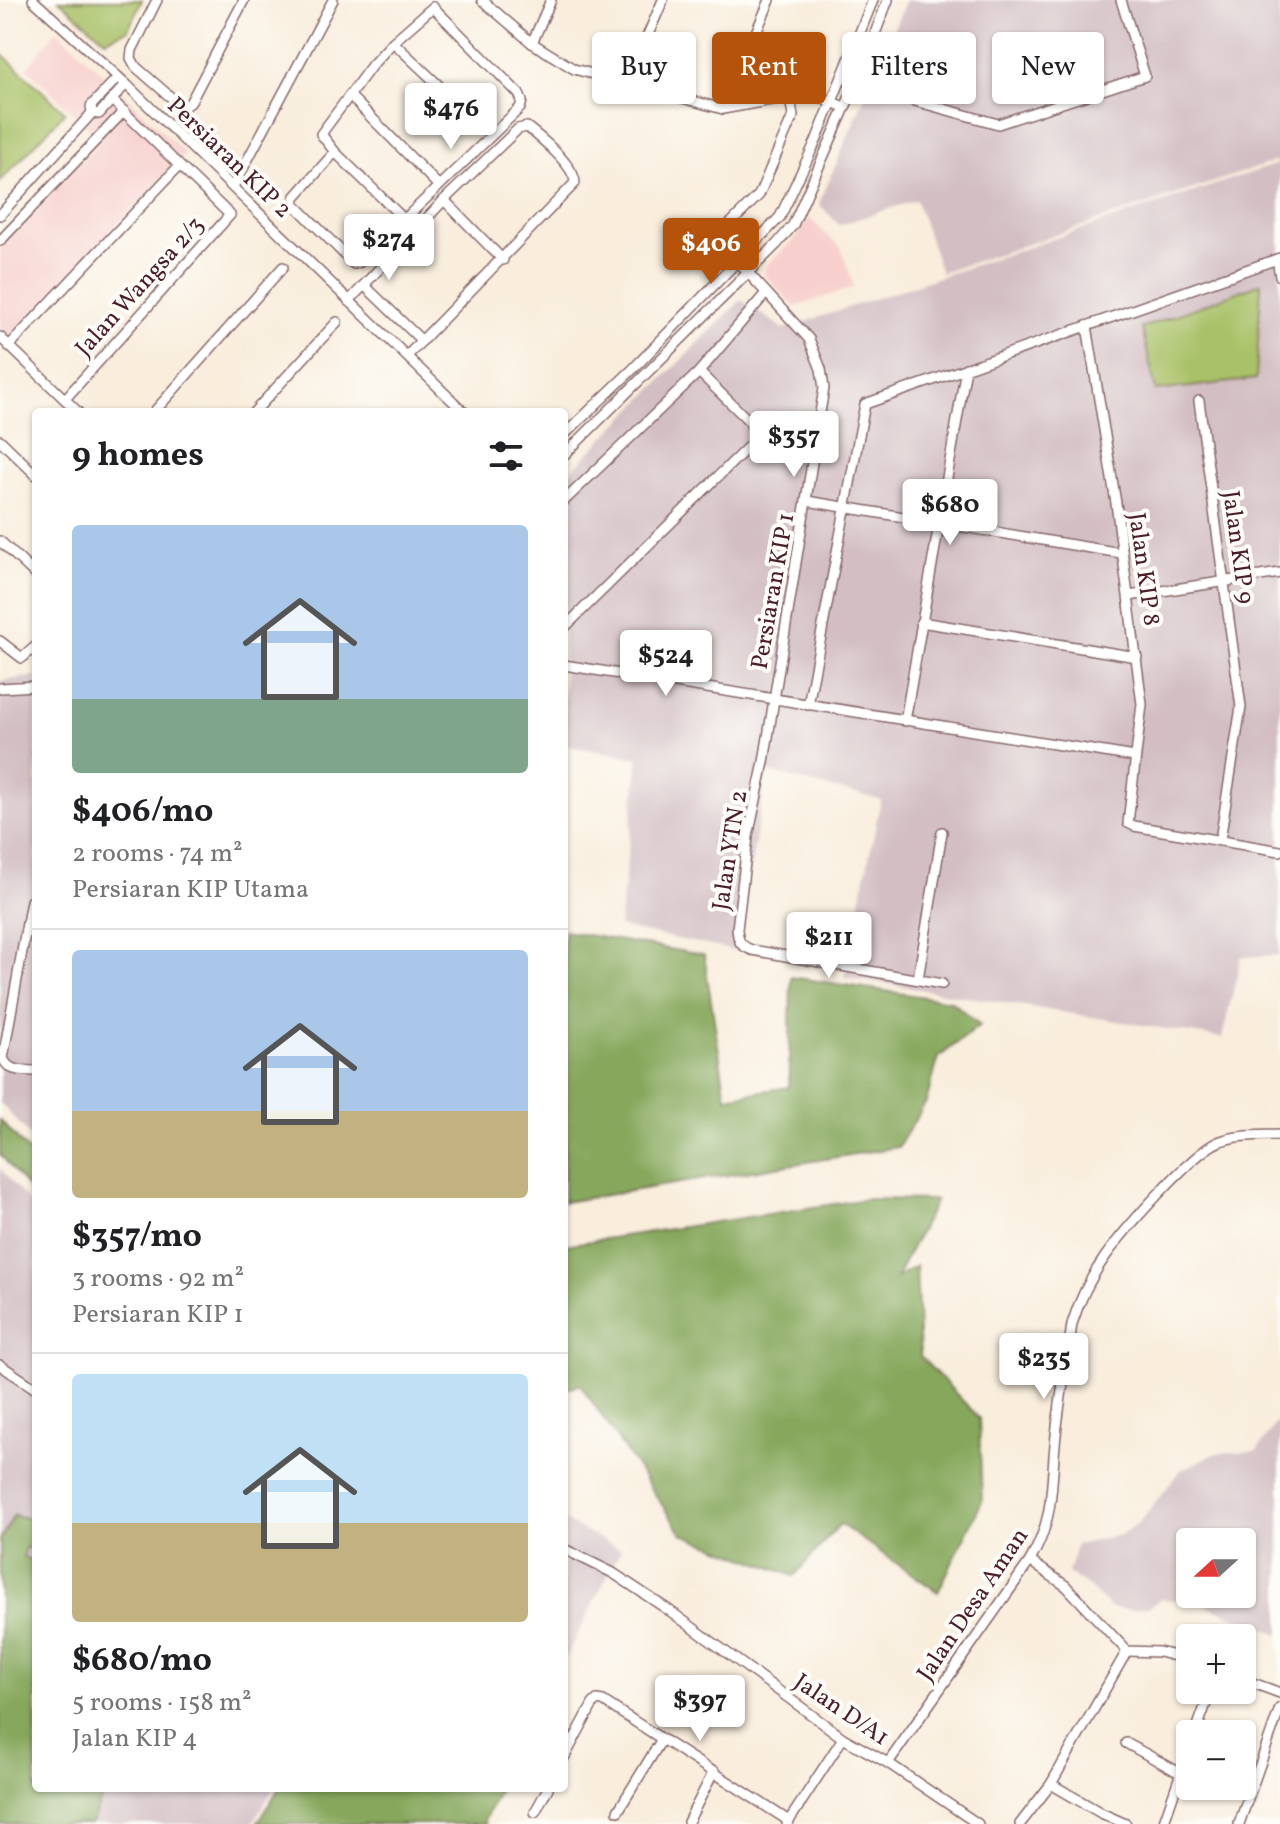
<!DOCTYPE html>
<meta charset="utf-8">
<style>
body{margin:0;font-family:Vollkorn,serif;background:#f2f2f2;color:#202124;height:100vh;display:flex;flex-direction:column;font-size:30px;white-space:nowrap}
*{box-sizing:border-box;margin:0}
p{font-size:26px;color:#757577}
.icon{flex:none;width:44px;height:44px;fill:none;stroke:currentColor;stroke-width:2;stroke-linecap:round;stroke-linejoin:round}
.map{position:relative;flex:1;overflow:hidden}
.drawer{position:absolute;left:32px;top:408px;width:536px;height:1384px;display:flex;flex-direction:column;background:#fff;border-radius:8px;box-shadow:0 2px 6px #0004}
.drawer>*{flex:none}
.hud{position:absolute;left:592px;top:32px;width:568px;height:72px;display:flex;gap:16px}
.needle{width:52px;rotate:249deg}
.fabs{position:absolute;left:1176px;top:1528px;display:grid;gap:16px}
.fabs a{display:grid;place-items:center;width:80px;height:80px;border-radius:8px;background:#fff;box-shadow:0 2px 6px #0004;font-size:40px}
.price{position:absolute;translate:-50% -68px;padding:0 18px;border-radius:8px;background:#fff;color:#222;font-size:26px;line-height:52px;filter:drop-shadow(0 2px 4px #0008)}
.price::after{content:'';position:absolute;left:50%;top:48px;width:24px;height:18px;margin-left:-12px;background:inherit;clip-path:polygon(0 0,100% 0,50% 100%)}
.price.selected{background:#b45309;color:#fff}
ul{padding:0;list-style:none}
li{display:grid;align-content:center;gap:16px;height:424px;padding:0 40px}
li+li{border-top:2px solid #e0e0e0}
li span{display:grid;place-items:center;height:248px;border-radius:8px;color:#555}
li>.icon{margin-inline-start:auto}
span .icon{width:144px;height:144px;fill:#fffc;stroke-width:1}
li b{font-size:34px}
h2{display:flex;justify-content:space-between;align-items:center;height:96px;padding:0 40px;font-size:34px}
.pill{padding:0 28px;border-radius:8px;background:#fff;box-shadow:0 2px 6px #0004;font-size:28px;line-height:72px}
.pill.selected{background:#b45309;color:#fff}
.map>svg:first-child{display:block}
</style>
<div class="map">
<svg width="1280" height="1824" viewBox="0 0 1280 1824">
<rect width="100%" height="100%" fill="#fdfcf7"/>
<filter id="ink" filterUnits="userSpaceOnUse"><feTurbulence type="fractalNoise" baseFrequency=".0125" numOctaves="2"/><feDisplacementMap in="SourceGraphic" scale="16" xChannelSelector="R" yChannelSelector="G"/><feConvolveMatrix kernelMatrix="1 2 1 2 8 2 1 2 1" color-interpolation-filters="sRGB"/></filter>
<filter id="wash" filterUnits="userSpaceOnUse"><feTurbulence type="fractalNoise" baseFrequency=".006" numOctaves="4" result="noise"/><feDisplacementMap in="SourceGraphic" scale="32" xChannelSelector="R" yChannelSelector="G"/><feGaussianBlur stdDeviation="1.8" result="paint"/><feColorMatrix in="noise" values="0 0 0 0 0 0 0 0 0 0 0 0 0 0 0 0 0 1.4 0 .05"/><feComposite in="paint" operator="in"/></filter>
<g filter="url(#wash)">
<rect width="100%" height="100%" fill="#f9eddc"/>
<!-- built -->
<g fill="#f7d0cd">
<polygon points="57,30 186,154 9,338 0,330 0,246 101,140 27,68"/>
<polygon points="809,218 841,248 854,287 795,307 764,275 765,267 794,240"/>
</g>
<!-- industrial -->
<g fill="#d2bec3" fill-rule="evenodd">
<polygon points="906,0 1276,0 1280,6 1280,160 941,273 916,200 839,225 819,204"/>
<polygon points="1280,163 1280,955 1241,957 1222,1038 844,977 881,800 767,772 736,951 619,927 639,758 564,745 564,478 741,300 784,329"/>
<polygon points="36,676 36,1142 0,1103 0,681"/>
<polygon points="0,1168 36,1211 36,1788 274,1788 252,1824 0,1824"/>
<path d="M1280 1417V1635L1201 1603 1162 1599 1147 1607 1132 1610 1111 1608 1090 1588 1068 1573 1076 1545 1120 1535 1137 1525 1181 1470 1216 1453 1257 1451ZM1190 1542H1242V1594H1190Z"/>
<polygon points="564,1521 621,1549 564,1661"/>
</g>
<!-- green -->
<g fill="#a9c167" stroke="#7a7049" stroke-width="2">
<polygon points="59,0 142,0 128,30 105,40"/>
<polygon points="0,52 65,112 0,182"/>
<polygon points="1261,283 1256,379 1156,391 1142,328"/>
</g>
<!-- forest -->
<g fill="#86a75c" stroke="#686344" stroke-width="2">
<polygon points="564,931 704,955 726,1097 789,1087 791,977 951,1001 980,1025 939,1057 926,1102 898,1147 564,1202"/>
<polygon points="0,1120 36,1160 36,1199 0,1154"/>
<polygon points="867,1199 936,1200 896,1278 916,1266 920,1356 979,1418 982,1501 938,1592 840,1524 794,1576 682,1534 580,1384 564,1390 564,1245"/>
<polygon points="14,1515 36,1520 36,1549 26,1547 23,1557 36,1562 36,1788 106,1788 91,1824 0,1824 0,1540"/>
<polygon points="279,1788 500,1788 484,1821 486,1824 257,1824"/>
</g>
</g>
<g filter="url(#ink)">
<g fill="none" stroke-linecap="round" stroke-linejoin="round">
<!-- minor casing -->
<g stroke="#876769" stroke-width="12">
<g id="minor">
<polyline points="33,0 126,84 464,412"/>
<polyline points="157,0 132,50 131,58 136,67 182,107 190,103 244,0"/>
<polyline points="482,0 532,43 574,69 723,109 810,93 844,107"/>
<polyline points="393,42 491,135"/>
<polyline points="532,43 551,0"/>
<polyline points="627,83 663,0"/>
<polyline points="850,83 998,124 1145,76 1121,0"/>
<polyline points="351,97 439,186"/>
<path d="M790 97 793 116 759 195 716 238 809 339 821 369 824 388 764 762 748 837 737 929C738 941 740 946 752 950L942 984"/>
<polyline points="723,109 770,0"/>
<polyline points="92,113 99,114 126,84"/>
<polyline points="335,152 296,196 293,203 354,264 360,262 520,108 522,101 519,94 433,7 393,42 372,65 321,134 335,152 415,230"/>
<polyline points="233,187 333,0"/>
<polyline points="444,200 503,260"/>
<polyline points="0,215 92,113 91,106 118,77"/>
<polyline points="0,241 124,111"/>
<polyline points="1277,259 1280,276"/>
<polyline points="364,285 422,341"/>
<path d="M349 301 444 200 518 129 527 127C541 138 575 166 575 183L407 356"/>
<polyline points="1087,326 1116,503 1142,704 1128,823 1134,826 1280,851"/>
<polyline points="0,337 78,412"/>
<polyline points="9,346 178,167"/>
<polyline points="65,399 230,215 112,100"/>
<polyline points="1199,401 1241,707 1220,840"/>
<polyline points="154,412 283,267"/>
<polyline points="254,412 337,322"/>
<polyline points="564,435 634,368 780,217 816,141 873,0"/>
<polyline points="0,440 36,475"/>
<polyline points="564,455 777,244 793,225 855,85 888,0"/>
<polyline points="564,501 699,372 766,293"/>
<polyline points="807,501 1121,553"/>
<polyline points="0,541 36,575"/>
<polyline points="1129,596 1280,573"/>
<polyline points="921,622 1137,657"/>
<polyline points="564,628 753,442 753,428 750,422 699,372"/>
<polyline points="0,641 22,658 36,646"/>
<polyline points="564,665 1135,757"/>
<polyline points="0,688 36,686"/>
<polyline points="808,705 865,404 1280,258"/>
<polyline points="905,721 966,368"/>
<path d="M31 901 3 1058C9 1073 22 1070 36 1071"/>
<polyline points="918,979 942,832"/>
<polyline points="0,1365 36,1389"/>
<polyline points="564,1549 613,1573 670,1611 843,1738 888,1763 978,1824"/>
<polyline points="1030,1561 1066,1586 1127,1651 1159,1652 1190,1660"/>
<polyline points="1242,1679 1280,1693"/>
<polyline points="1195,1734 1211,1690"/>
<polyline points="1126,1743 1180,1773"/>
<polyline points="564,1758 593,1704 597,1700 603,1701 789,1821"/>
<path d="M888 1763 1030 1561C1056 1515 1050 1485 1056 1435 1060 1398 1067 1361 1072 1324 1079 1301 1091 1277 1105 1257 1124 1230 1191 1154 1218 1142 1237 1134 1260 1136 1280 1135"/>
<polyline points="1051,1784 1101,1813 1126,1824"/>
<polyline points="618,1811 662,1739"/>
<polyline points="535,1812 548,1788"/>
<polyline points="688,1822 714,1771"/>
<polyline points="787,1824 843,1738"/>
<polyline points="1020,1824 1051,1784 1127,1651"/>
<polyline points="1163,1824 1190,1747"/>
<polyline points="1239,1824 1280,1708"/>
</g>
</g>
<!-- minor -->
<use href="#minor" stroke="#fff" stroke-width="9"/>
</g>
</g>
<g text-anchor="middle" stroke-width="8" stroke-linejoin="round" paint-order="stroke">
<!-- street labels -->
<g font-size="24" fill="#4a1f2b" stroke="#fdfcf7">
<text transform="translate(230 157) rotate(44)" y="8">Persiaran KIP 2</text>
<text transform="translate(139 286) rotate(-48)" y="8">Jalan Wangsa 2/3</text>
<text transform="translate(1239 547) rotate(82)" y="8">Jalan KIP 9</text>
<text transform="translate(1145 569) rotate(82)" y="8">Jalan KIP 8</text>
<text transform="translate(772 591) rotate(-80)" y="8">Persiaran KIP 1</text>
<text transform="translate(729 850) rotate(-81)" y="8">Jalan YTN 2</text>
<text transform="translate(972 1604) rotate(-56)" y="8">Jalan Desa Aman</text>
<text transform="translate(842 1709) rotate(34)" y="8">Jalan D/A1</text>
</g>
</g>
</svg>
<div class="fabs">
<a><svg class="needle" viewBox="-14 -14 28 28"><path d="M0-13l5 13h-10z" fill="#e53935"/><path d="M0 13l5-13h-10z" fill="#757577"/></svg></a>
<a>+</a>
<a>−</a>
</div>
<b class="price" style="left:451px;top:151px">$476</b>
<b class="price" style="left:389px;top:282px">$274</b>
<b class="price selected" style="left:711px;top:286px">$406</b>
<b class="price" style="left:794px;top:479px">$357</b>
<b class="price" style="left:950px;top:547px">$680</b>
<b class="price" style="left:666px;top:698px">$524</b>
<b class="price" style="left:829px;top:980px">$211</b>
<b class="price" style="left:1044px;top:1401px">$235</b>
<b class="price" style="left:700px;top:1743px">$397</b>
<div class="hud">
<a class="pill">Buy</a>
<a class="pill selected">Rent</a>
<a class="pill">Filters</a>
<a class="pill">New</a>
</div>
<section class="drawer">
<h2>9 homes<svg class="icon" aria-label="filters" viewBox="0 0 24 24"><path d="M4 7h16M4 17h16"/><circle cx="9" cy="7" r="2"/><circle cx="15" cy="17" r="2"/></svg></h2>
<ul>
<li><span style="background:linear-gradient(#a9c7e8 70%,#7fa58c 0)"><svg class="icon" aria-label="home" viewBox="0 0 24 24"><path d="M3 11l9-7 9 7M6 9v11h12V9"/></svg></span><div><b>$406/mo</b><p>2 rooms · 74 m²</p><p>Persiaran KIP Utama</p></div></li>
<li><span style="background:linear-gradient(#a9c7e8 65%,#c2b280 0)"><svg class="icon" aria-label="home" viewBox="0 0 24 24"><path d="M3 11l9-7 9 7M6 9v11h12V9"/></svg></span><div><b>$357/mo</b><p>3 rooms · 92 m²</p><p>Persiaran KIP 1</p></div></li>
<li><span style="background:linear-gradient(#bfe0f5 60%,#c2b280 0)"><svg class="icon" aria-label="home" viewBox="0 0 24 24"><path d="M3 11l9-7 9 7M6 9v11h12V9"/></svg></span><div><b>$680/mo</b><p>5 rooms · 158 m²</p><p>Jalan KIP 4</p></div></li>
</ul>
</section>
</div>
